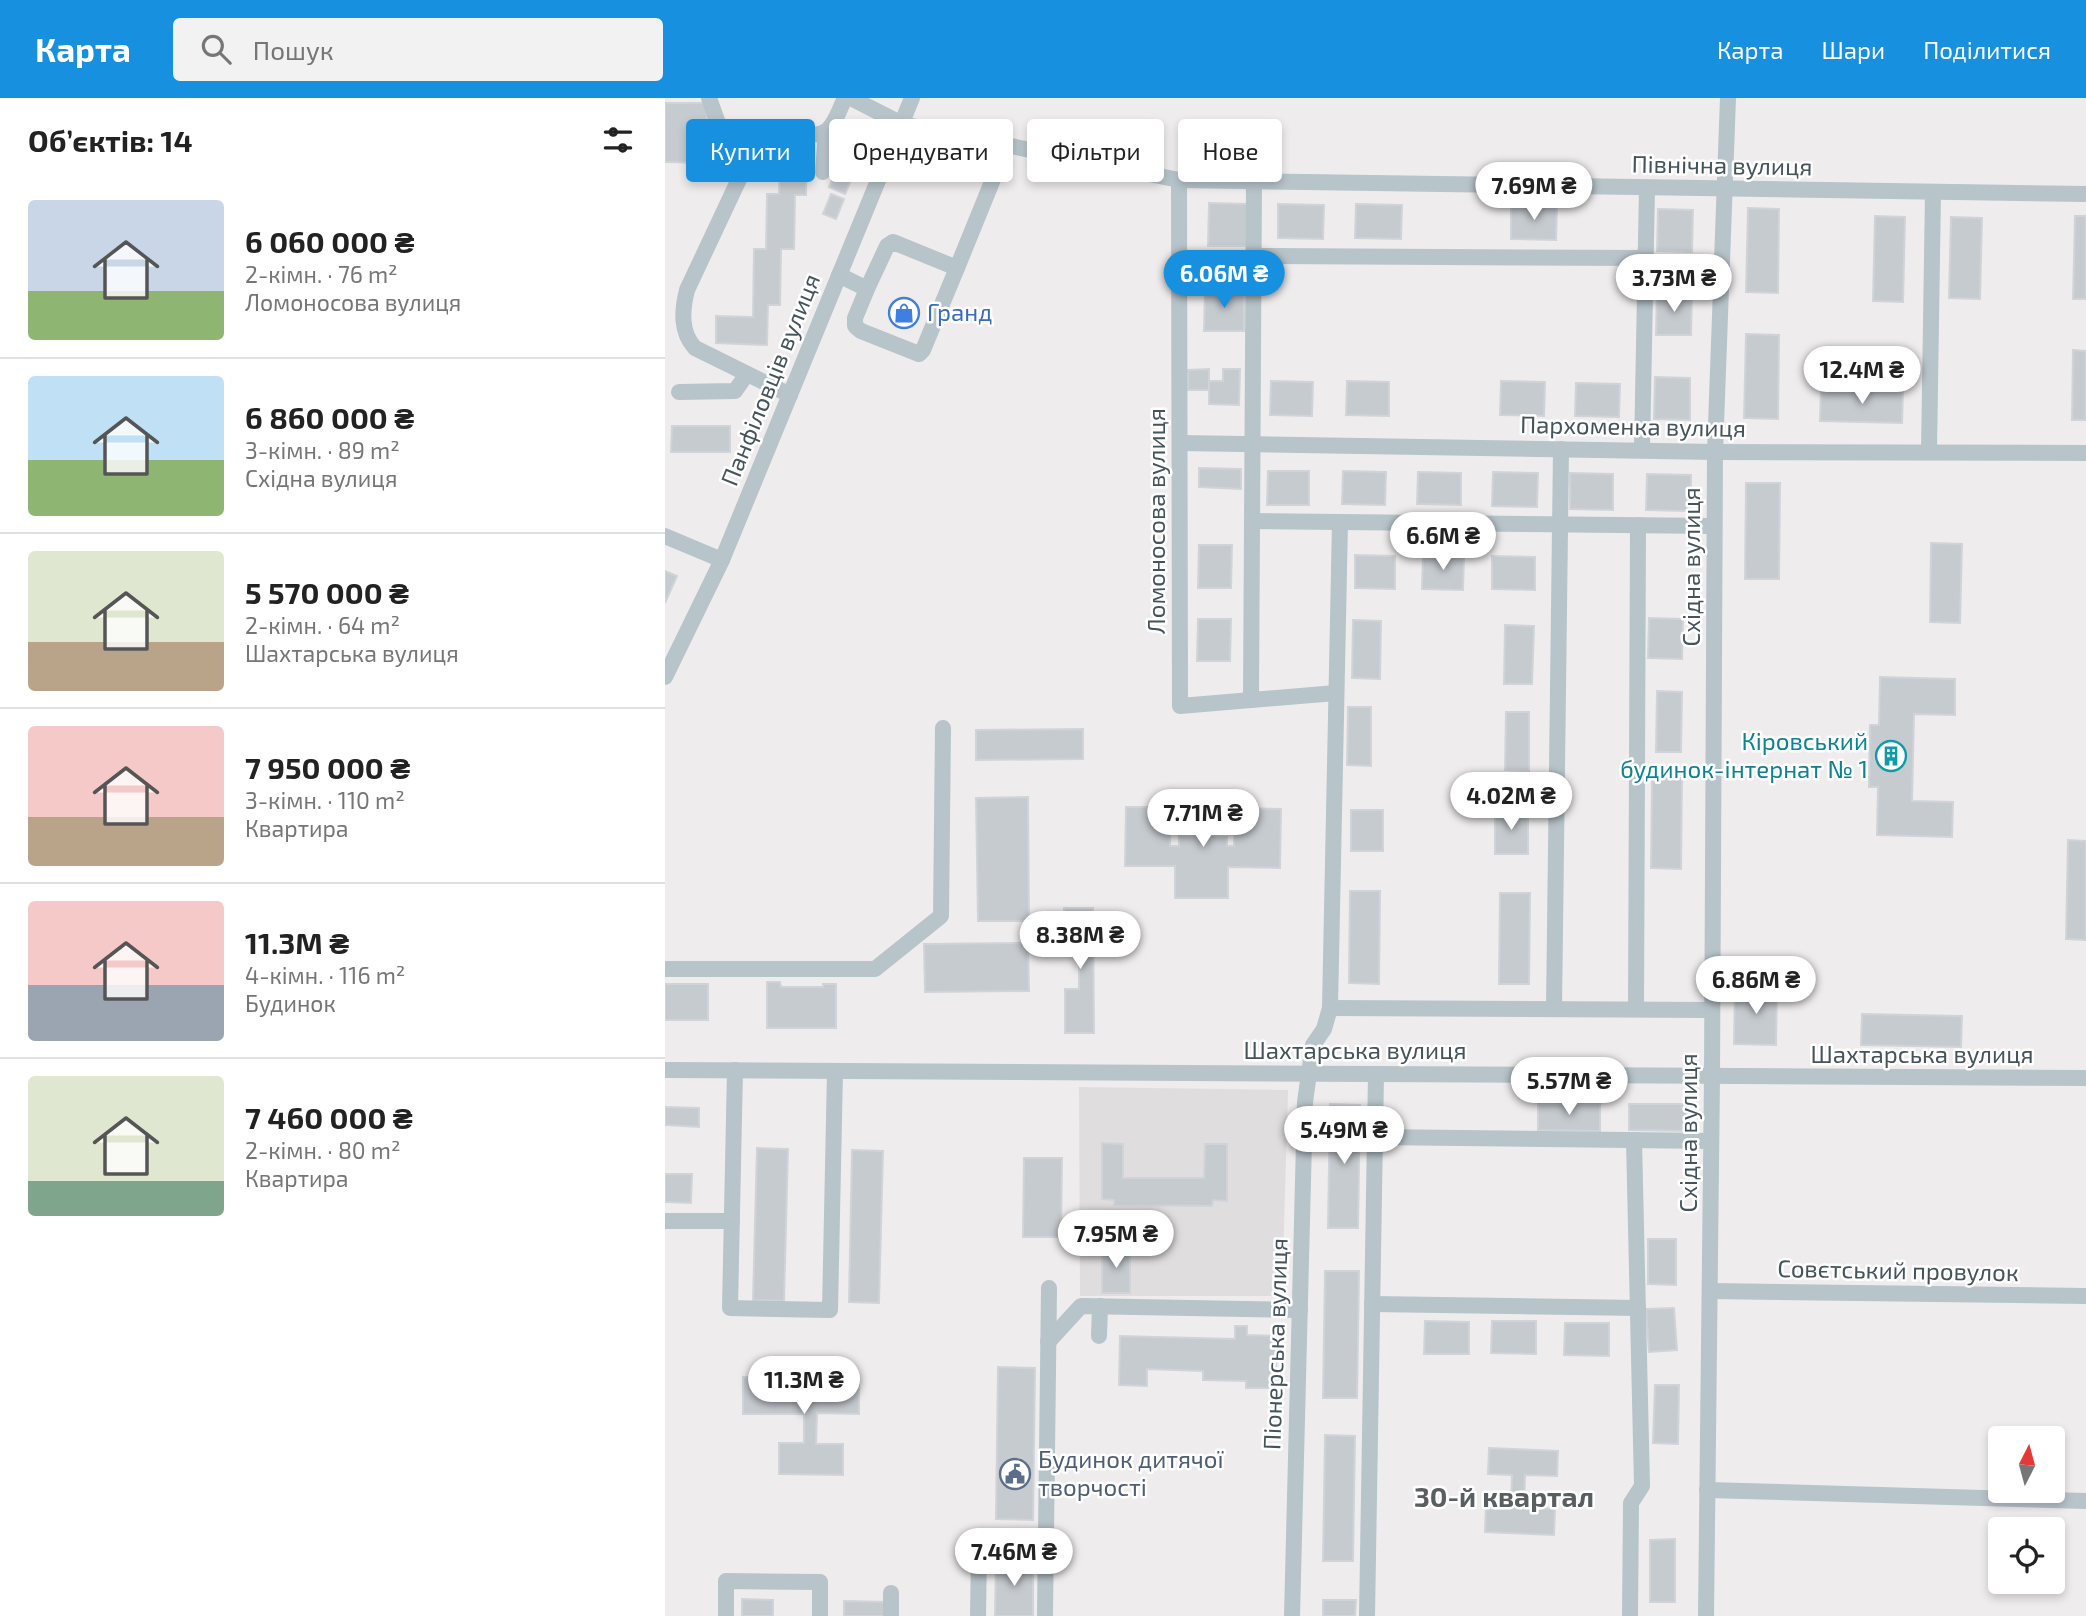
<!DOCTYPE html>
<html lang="uk">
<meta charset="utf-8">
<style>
body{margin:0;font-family:"Exo 2",sans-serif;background:#f2f2f2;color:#222;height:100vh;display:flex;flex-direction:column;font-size:26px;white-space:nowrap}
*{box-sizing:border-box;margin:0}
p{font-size:23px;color:#767676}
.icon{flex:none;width:38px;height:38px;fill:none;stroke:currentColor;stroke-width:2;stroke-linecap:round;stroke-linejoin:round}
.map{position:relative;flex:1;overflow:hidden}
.side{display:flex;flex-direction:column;background:#fff;width:665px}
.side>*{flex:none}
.top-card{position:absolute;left:21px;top:21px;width:665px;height:63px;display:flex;gap:14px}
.needle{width:46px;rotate:6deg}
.buttons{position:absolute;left:1323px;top:1328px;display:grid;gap:14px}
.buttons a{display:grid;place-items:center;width:77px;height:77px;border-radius:7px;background:#fff;box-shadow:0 4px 10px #0003;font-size:35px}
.price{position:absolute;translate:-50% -60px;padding:0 16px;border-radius:24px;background:#fff;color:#222;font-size:23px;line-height:46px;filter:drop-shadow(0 2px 4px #0008)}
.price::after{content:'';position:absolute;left:50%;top:42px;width:21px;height:16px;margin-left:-10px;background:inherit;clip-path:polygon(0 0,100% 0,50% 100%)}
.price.on{background:#1791df;color:#fff}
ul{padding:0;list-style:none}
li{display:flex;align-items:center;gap:21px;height:175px;padding:0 28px}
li+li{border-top:2px solid #e0e0e0}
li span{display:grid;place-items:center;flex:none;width:196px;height:140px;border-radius:7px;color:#555}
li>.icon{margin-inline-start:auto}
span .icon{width:84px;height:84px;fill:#fffc;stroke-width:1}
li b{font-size:30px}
h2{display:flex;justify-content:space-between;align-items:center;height:84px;padding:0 28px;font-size:30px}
.chip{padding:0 24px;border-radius:7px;background:#fff;box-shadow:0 4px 10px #0003;font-size:24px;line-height:63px}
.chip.on{background:#1791df;color:#fff}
header{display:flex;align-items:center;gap:42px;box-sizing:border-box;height:98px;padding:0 35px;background:#1791df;color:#fff}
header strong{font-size:33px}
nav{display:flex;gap:38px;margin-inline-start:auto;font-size:24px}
.search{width:490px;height:63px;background:#f2f2f2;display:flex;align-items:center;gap:18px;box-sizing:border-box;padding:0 24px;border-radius:7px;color:#767676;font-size:26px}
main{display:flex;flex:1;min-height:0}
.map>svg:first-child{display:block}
</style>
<header>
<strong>Карта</strong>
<div class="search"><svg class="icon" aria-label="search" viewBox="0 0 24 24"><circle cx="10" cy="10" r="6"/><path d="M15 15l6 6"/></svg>Пошук</div>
<nav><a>Карта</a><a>Шари</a><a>Поділитися</a></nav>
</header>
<main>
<section class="side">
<h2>Об’єктів: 14<svg class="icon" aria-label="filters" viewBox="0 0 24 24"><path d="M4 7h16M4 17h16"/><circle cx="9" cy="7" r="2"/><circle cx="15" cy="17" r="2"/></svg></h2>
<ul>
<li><span style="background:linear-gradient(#c9d6e8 65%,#8fb573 0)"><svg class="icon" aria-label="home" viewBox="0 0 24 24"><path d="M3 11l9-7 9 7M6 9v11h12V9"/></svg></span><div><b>6 060 000 ₴</b><p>2-кімн. · 76 m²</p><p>Ломоносова вулиця</p></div></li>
<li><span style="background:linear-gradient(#bfe0f5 60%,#8fb573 0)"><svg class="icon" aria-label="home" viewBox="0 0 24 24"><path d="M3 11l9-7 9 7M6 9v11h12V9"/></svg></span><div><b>6 860 000 ₴</b><p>3-кімн. · 89 m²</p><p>Східна вулиця</p></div></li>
<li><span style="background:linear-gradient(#dfe7d0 65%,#b9a48a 0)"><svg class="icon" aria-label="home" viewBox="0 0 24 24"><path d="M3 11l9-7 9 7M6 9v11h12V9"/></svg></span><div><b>5 570 000 ₴</b><p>2-кімн. · 64 m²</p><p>Шахтарська вулиця</p></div></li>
<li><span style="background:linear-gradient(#f6c9c9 65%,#b9a48a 0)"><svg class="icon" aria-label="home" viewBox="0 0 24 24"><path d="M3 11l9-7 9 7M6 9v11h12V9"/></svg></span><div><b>7 950 000 ₴</b><p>3-кімн. · 110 m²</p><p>Квартира</p></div></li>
<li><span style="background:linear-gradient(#f6c9c9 60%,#9aa5b1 0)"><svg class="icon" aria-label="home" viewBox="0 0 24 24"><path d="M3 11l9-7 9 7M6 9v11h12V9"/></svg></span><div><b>11.3M ₴</b><p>4-кімн. · 116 m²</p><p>Будинок</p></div></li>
<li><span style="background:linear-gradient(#dfe7d0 75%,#7fa58c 0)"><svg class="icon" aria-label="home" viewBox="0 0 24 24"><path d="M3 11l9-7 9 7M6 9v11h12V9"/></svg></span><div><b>7 460 000 ₴</b><p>2-кімн. · 80 m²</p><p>Квартира</p></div></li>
</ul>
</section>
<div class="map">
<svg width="1421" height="1518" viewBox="0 0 1421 1518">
<rect width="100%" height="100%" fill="#efeced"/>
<!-- education -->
<polygon fill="#e0dddf" points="414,989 623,992 617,1198 415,1198"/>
<!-- building -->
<g fill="#c6cbd0" stroke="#d0d4d8" stroke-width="2">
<polygon points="0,5 42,5 41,65 0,64"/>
<polygon points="188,38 202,44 195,63 180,57"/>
<polygon points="41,44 142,46 141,97 130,97 129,151 116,151 115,207 103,207 102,247 51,245 51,218 88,219 89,151 101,151 102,96 114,96 115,71 41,69"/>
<polygon points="177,59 193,66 180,96 164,89"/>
<polygon points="166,96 179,101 171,121 158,116"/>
<polygon points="544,105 582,106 582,148 543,148"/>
<polygon points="613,106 659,107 658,141 613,140"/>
<polygon points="691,106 737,107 736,141 690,140"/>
<polygon points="846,107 892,108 891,142 846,141"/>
<polygon points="1083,110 1114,111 1113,195 1081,194"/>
<polygon points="993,111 1028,112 1027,154 992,153"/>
<polygon points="1210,118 1240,119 1238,204 1208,203"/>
<polygon points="1410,118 1421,118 1421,201 1408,201"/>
<polygon points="1286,119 1317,120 1315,201 1284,200"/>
<polygon points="540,190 579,191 579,233 539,233"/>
<polygon points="992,195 1027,195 1026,237 991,237"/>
<polygon points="1081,236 1114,237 1113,321 1079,320"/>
<polygon points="1408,252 1421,253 1421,322 1407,322"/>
<polygon points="544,271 544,292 523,292 523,272"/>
<polygon points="558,271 575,271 574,307 544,306 544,283 558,283"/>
<polygon points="990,279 1025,280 1025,322 989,321"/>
<polygon points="606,283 648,284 647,318 605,317"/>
<polygon points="682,283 724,284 724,318 681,317"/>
<polygon points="836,283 880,284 879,318 835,317"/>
<polygon points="911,285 955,286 954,319 910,318"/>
<polygon points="1156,291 1238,292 1237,325 1155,323"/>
<polygon points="7,328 65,328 65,354 6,354"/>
<polygon points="534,370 576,371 576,391 534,389"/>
<polygon points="603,373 644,373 644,407 602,407"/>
<polygon points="678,373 721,374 720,407 677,406"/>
<polygon points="753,374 796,375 796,407 752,406"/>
<polygon points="828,374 873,375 872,409 827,408"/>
<polygon points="905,375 948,376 948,412 905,411"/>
<polygon points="982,376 1026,377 1026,413 981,412"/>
<polygon points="1081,385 1115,385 1114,481 1080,481"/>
<polygon points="1266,445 1297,446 1295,525 1265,524"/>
<polygon points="534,447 567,447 566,490 533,490"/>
<polygon points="690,457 730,458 730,491 690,490"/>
<polygon points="758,457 799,458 798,492 757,491"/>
<polygon points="827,458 870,459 870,492 827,491"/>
<polygon points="0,473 12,478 0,505"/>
<polygon points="984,520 1018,521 1017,561 983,560"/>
<polygon points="533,521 566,521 565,563 532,563"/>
<polygon points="688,522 716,523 715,581 687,580"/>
<polygon points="840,527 869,528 867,586 839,586"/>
<polygon points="1215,579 1290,581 1290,617 1249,616 1247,703 1288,704 1287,739 1212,737 1213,689 1204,689 1205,627 1214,627"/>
<polygon points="992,593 1017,594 1016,654 991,654"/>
<polygon points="683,609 706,609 706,668 682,667"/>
<polygon points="841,614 864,614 864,673 840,672"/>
<polygon points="418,631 418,661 311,662 311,632"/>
<polygon points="987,680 1017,680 1016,771 986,770"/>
<polygon points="363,699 364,823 313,823 311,700"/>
<polygon points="461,709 506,709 505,748 514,748 514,738 562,739 562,748 569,748 570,710 616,711 615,770 563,769 563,800 510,800 510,768 460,768"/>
<rect x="686" y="712" width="32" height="41"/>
<polygon points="830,712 863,713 863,756 830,756"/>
<polygon points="1403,742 1421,743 1421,842 1401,841"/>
<polygon points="685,793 715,793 714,886 684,885"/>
<polygon points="835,795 865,795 864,886 834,886"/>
<polygon points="399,810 428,810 429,935 400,935 400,891 414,891 414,852 399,852"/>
<polygon points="363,845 364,893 260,894 259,846"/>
<polygon points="102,884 115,884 116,889 158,889 158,886 171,886 171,930 102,930"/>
<rect x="0" y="886" width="43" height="36"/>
<polygon points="1070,889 1112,890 1111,947 1069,946"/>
<polygon points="1197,916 1297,918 1296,949 1196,947"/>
<polygon points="665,1006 695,1007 693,1130 663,1130"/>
<polygon points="873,1006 935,1006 935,1033 873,1032"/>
<polygon points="964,1006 1026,1006 1026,1033 964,1032"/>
<polygon points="0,1009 34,1010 34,1029 0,1027"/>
<polygon points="437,1045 458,1046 458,1080 539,1080 540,1046 562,1046 562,1103 548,1102 547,1108 449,1107 449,1102 437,1101"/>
<polygon points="92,1050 123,1051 119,1203 88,1202"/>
<polygon points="187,1052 218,1053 214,1205 184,1204"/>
<polygon points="359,1060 397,1060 396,1139 358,1139"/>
<polygon points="0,1076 27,1076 26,1105 0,1104"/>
<polygon points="983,1141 1011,1141 1011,1187 983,1186"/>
<rect x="437" y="1149" width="28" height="46"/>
<polygon points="660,1173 694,1173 692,1300 658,1300"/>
<polygon points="1009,1210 1012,1252 984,1254 981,1211"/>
<polygon points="760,1223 804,1224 804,1256 759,1256"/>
<polygon points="827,1223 871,1223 871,1256 826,1255"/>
<polygon points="900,1225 944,1225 944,1258 899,1257"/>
<polygon points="570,1228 582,1228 582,1237 612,1238 610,1290 581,1290 581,1283 538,1282 538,1273 482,1271 482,1288 454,1287 455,1238 570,1241"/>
<polygon points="333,1269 370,1270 368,1422 331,1421"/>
<polygon points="78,1279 194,1279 194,1316 152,1315 151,1346 178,1346 178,1377 114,1376 114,1345 139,1345 139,1316 78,1316"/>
<polygon points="990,1287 1014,1287 1013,1346 988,1345"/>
<polygon points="660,1337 690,1338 688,1463 658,1463"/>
<polygon points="824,1350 893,1353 892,1378 860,1377 859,1409 890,1411 889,1437 820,1434 821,1407 846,1409 847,1377 823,1376"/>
<polygon points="1010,1441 1010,1504 985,1504 985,1442"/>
<polygon points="331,1461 368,1461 368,1518 330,1518"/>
<polygon points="77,1501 108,1502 108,1518 77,1518"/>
<polygon points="658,1502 691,1502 690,1518 658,1518"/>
<polygon points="179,1503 222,1504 222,1518 179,1518"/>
</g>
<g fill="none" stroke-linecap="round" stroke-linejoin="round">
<!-- minor -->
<g stroke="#b7c4ca" stroke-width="16">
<path d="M44 0 54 28C75 31 146 44 161 33 170 27 175 10 180 0"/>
<polyline points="186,0 237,26 514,82 1421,96"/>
<polyline points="158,74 161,34"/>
<path d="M76 77 22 192C17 212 15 234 30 250L125 297"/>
<polyline points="514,82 515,608 671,595"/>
<polyline points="589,158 981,160"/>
<polyline points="292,170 342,47"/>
<polyline points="174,177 202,191 222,148 228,144 292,170 258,252 254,256 196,233 190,228 190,220 202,191"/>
<polyline points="14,294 70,293 82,276"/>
<polyline points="515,345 1050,354 1421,355"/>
<polyline points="977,352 982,90"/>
<polyline points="1264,354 1268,94"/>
<polyline points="587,423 1049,428"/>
<polyline points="0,438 57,462"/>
<polyline points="0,579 57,462 247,0"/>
<polyline points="586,602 589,83"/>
<polyline points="0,871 210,871 276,818 278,630"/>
<polyline points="665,910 1047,912"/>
<polyline points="889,911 896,351"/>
<polyline points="971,911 973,427"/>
<polyline points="0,972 1421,980"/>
<polyline points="70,972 65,1210 165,1212 170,973"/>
<polyline points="710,1039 1046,1043"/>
<polyline points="0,1123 67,1123"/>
<polyline points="1045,1193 1421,1198"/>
<polyline points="707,1206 973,1210"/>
<polyline points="434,1238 435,1208"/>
<polyline points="383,1244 416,1208 635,1212"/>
<polyline points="1042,1392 1421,1403"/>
<polyline points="61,1518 61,1483 155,1484 155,1518"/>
<polyline points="226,1518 226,1495"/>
<polyline points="313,1518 314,1454"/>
<polyline points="380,1518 384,1190"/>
<polyline points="627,1518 640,1004 648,947 659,931 665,910 675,424"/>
<polyline points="702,1518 711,976"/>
<polyline points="965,1518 966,1405 977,1388 969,1042"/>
<polyline points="1041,1518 1047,978 1050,354 1063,0"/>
</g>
</g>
<!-- icons -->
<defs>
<g id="shop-ring" transform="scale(1.575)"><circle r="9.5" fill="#fff" stroke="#3f7fe0" stroke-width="1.5"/><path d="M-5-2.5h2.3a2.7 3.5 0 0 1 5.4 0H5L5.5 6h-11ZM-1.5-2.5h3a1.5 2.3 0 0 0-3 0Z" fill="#3f7fe0"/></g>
<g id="building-ring" transform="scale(1.575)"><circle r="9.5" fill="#fff" stroke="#0f9aa8" stroke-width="1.5"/><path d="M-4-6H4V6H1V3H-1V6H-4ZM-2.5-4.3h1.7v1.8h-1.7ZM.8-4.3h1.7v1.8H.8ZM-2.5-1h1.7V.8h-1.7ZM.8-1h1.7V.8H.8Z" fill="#0f9aa8"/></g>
<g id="civic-ring" transform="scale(1.575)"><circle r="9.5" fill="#fff" stroke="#5c6f8a" stroke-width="1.5"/><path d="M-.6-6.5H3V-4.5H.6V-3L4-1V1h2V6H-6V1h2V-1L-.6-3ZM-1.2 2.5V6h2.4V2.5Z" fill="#5c6f8a"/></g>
</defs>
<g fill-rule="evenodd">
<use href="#shop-ring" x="239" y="215"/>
<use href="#building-ring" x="1226" y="658"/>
<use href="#civic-ring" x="350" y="1376"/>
</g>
<g text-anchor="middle" stroke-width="5" stroke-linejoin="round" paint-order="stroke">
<!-- street labels -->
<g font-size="24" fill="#45545a" stroke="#fff">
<text transform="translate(1057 68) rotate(1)" y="8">Північна вулиця</text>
<text transform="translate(106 282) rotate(-68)" y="8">Панфіловців вулиця</text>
<text transform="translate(968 329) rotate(1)" y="8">Пархоменка вулиця</text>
<text transform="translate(492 423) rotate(-90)" y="8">Ломоносова вулиця</text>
<text transform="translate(1027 469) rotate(-90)" y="8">Східна вулиця</text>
<text x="690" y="961">Шахтарська вулиця</text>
<text x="1257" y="965">Шахтарська вулиця</text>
<text transform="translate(1024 1035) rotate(-90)" y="8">Східна вулиця</text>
<text transform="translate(1233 1173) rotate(1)" y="8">Совєтський провулок</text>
<text transform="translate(611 1246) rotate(-88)" y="8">Піонерська вулиця</text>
</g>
<!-- shop labels -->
<g font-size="24" fill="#366cbe" stroke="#fff" text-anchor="start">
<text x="262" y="223">Гранд</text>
</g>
<!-- culture labels -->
<g font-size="24" fill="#0d838f" stroke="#fff" text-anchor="end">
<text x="1203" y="652">Кіровський<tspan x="1203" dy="28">будинок-інтернат № 1</tspan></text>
</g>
<!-- service labels -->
<g font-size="24" fill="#4e5e75" stroke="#fff" text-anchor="start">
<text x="373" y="1370">Будинок дитячої<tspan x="373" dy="28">творчості</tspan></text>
</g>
<!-- quarter labels -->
<g font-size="28" font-weight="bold" fill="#595e61" stroke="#fff">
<text x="839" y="1409">30-й квартал</text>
</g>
</g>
</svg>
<div class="buttons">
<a><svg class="needle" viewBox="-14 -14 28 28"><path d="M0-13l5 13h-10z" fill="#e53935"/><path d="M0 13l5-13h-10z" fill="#767676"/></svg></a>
<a><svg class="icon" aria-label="locate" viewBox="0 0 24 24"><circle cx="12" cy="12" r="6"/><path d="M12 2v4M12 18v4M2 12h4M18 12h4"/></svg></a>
</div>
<b class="price" style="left:869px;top:124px">7.69M ₴</b>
<b class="price on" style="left:559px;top:212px">6.06M ₴</b>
<b class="price" style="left:1009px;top:216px">3.73M ₴</b>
<b class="price" style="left:1197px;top:308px">12.4M ₴</b>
<b class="price" style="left:778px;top:474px">6.6M ₴</b>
<b class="price" style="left:846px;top:734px">4.02M ₴</b>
<b class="price" style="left:538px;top:751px">7.71M ₴</b>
<b class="price" style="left:415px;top:873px">8.38M ₴</b>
<b class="price" style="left:1091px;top:918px">6.86M ₴</b>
<b class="price" style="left:904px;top:1019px">5.57M ₴</b>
<b class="price" style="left:679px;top:1068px">5.49M ₴</b>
<b class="price" style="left:451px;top:1172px">7.95M ₴</b>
<b class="price" style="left:139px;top:1318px">11.3M ₴</b>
<b class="price" style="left:349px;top:1490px">7.46M ₴</b>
<div class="top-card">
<a class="chip on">Купити</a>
<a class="chip">Орендувати</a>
<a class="chip">Фільтри</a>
<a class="chip">Нове</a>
</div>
</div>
</main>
